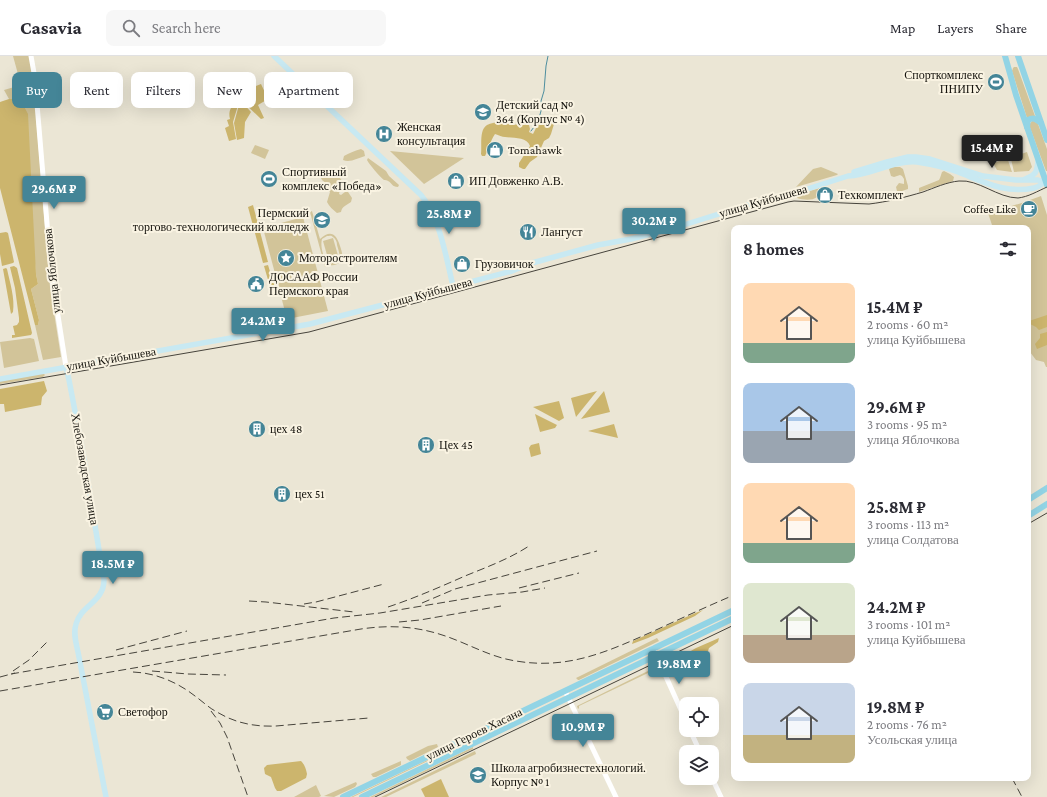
<!DOCTYPE html>
<meta charset="utf-8">
<style>
body{margin:0;font-family:"Crimson Pro",serif;background:#f7f7f7;color:#2b2b33;height:100vh;display:flex;flex-direction:column;font-size:15px;white-space:nowrap}
*{box-sizing:border-box;margin:0}
p{font-size:13px;color:#7c7c81}
.icon{flex:none;width:22px;height:22px;fill:none;stroke:currentColor;stroke-width:2;stroke-linecap:round;stroke-linejoin:round}
.map{position:relative;flex:1;overflow:hidden}
.side{position:absolute;left:731px;top:169px;width:300px;height:556px;display:flex;flex-direction:column;background:#fff;border-radius:8px;box-shadow:0 4px 16px #0002}
.side>*{flex:none}
.hud{position:absolute;left:12px;top:16px;width:380px;height:36px;display:flex;gap:8px}
.controls{position:absolute;left:679px;top:641px;display:grid;gap:8px}
.controls a{display:grid;place-items:center;width:40px;height:40px;border-radius:8px;background:#fff;box-shadow:0 4px 16px #0002;font-size:20px}
.price{position:absolute;translate:-50% -34px;padding:0 9px;border-radius:4px;background:#448597;color:#fff;font-size:13px;line-height:26px;filter:drop-shadow(0 1px 2px #0008)}
.price::after{content:'';position:absolute;left:50%;top:24px;width:12px;height:9px;margin-left:-6px;background:inherit;clip-path:polygon(0 0,100% 0,50% 100%)}
.price.selected{background:#222;color:#fff}
ul{padding:0;list-style:none}
li{display:flex;align-items:center;gap:12px;height:100px;padding:0 12px}
li span{display:grid;place-items:center;flex:none;width:112px;height:80px;border-radius:8px;color:#555}
li>.icon{margin-inline-start:auto}
span .icon{width:48px;height:48px;fill:#fffc;stroke-width:1}
li b{font-size:17px}
h2{display:flex;justify-content:space-between;align-items:center;height:48px;padding:0 12px;font-size:17px}
.tag{padding:0 14px;border-radius:8px;background:#fff;box-shadow:0 4px 16px #0002;font-size:14px;line-height:36px}
.tag.selected{background:#448597;color:#fff}
header{display:flex;align-items:center;gap:24px;box-sizing:border-box;height:56px;padding:0 20px;background:#fff;border-bottom:1px solid #e1e1e2}
header strong{font-size:19px}
nav{display:flex;gap:22px;margin-inline-start:auto;font-size:14px}
.search{width:280px;height:36px;background:#f7f7f7;display:flex;align-items:center;gap:10px;box-sizing:border-box;padding:0 14px;border-radius:8px;color:#7c7c81;font-size:15px}
.map>svg:first-child{display:block}
</style>
<header>
<strong>Casavia</strong>
<div class="search"><svg class="icon" aria-label="search" viewBox="0 0 24 24"><circle cx="10" cy="10" r="6"/><path d="M15 15l6 6"/></svg>Search here</div>
<nav><a>Map</a><a>Layers</a><a>Share</a></nav>
</header>
<div class="map">
<svg width="1047" height="741" viewBox="0 0 1047 741">
<rect width="100%" height="100%" fill="#ebe6d5"/>
<!-- green -->
<g fill="#d2c499" fill-rule="evenodd">
<polygon points="13,0 29,0 32,10 48,208 50,231 61,301 43,304 35,269 38,269 39,264 31,233 38,228 36,218 20,43 9,43 4,34 21,29"/>
<polygon points="1014,11 1017,11 1018,13 1035,60 1031,60 1027,62 1012,15 1013,12"/>
<polygon points="1032,65 1034,65 1038,68 1047,93 1047,115 1046,115 1029,69"/>
<polygon points="255,89 269,94 265,103 251,97"/>
<path d="M361 93 364 95 365 100C358 102 350 107 343 104L344 100C349 97 354 95 361 93Z"/>
<polygon points="390,95 464,102 424,128"/>
<polygon points="1027,96 1032,111 1029,115 1014,116 1011,103 1012,102 1012,101"/>
<path d="M368 102 386 115 389 120 399 129 398 131C392 131 392 127 388 125 387 124 385 124 384 124 380 121 369 108 367 104Z"/>
<polygon points="1006,103 1007,104 1008,104 1012,116 997,114 993,107"/>
<polygon points="821,111 838,118 837,119 796,131 813,113"/>
<polygon points="891,111 900,111 903,113 908,130 908,133 899,136 897,135 896,131 899,127 904,128 904,123 902,120 900,119 894,121 891,120 889,113"/>
<path d="M332 113 335 118 340 122 342 125 339 138 341 139 345 136H348L352 142 351 146C347 149 342 150 341 156L337 157C333 154 329 150 327 146L330 136 327 133 326 130 327 128 322 124 321 122 325 118 327 119 329 115Z"/>
<polygon points="944,115 950,118 954,121 953,125 919,136 919,132 939,124 940,122 942,116"/>
<path d="M820 132 822 133 817 136V141C812 145 803 144 797 142L796 139Z"/>
<polygon points="1041,140 1047,159 1047,311 1046,311 1044,306 1036,304 1030,296 1028,297 1028,172 993,172 988,157 1025,146 1028,153 1033,151 1030,144"/>
<path d="M312 155 320 183C330 174 336 177 340 190 341 193 343 198 342 202 341 209 332 210 327 209V211H325L310 156ZM327 180C330 180 331 179 333 181 336 183 337 186 337 189 340 199 343 208 329 207 323 203 320 190 322 183Z"/>
<polygon points="303,161 328,255 287,263 263,172"/>
<polygon points="333,182 339,203 329,206 323,185"/>
<polygon points="30,282 34,283 39,305 4,312 0,286"/>
<polygon points="43,317 45,319 43,321 0,328 0,324"/>
<polygon points="657,582 659,585 579,624 578,624 576,622"/>
<polygon points="654,612 656,616 651,618 648,617 579,650 579,652 578,653 577,650"/>
<polygon points="469,684 469,685 353,741 351,741"/>
<polygon points="437,688 438,691 410,705 407,703 406,701 428,690"/>
<polygon points="473,691 473,693 373,741 370,741"/>
<polygon points="475,695 476,698 386,741 381,741"/>
<polygon points="401,705 401,709 376,721 373,721 371,718"/>
<polygon points="356,726 357,728 355,731 334,741 324,740"/>
<polygon points="316,729 321,740 319,741 294,741"/>
</g>
<!-- forest -->
<g fill="#ccb56d">
<polygon points="261,28 268,43 258,49 264,62 261,63 241,44 245,34"/>
<polygon points="9,43 20,43 28,58 36,218 38,228 31,233 39,264 38,269 35,269 0,132 0,46"/>
<path d="M237 45 239 46 233 66 236 83 229 85 225 72 229 70 227 64 230 63C228 55 231 50 237 45Z"/>
<polygon points="242,46 251,56 245,66 244,82 237,84 234,67 239,49"/>
<path d="M555 59 557 61V64L554 68 551 78 549 82 544 85 537 101 530 106 525 113H523L519 111V107L530 90C527 81 513 82 505 81 502 81 499 79 495 78 490 85 489 93 485 100H482L481 98C482 89 479 74 487 69 491 67 495 67 499 65L513 69 524 67 529 69 530 73 529 76 533 78 541 62Z"/>
<polygon points="253,149 268,206 263,207 248,151"/>
<polygon points="6,176 8,177 14,206 13,207 2,210 0,198 0,177"/>
<polygon points="268,209 275,232 271,234 264,210"/>
<polygon points="14,210 17,212 32,277 31,279 12,282 12,279 15,279 13,270 17,269 19,266 19,262 15,232 10,211"/>
<path d="M6 212 7 213C10 227 15 242 13 256L11 258 3 213Z"/>
<polygon points="1047,259 1047,271 1039,274 1036,271 1030,268 1029,265"/>
<polygon points="1047,276 1047,289 1037,293 1035,288 1040,282 1040,278"/>
<polygon points="44,325 47,335 42,341 41,349 5,356 4,348 0,348 0,333"/>
<polygon points="597,335 576,361 571,342"/>
<polygon points="604,335 610,356 581,363"/>
<polygon points="559,345 564,362 559,365 533,351"/>
<polygon points="535,358 557,369 555,372 540,376"/>
<polygon points="614,368 618,382 588,375"/>
<polygon points="539,387 541,398 531,401 529,392 531,389"/>
<polygon points="703,554 695,560 648,582 632,588 633,585 693,558"/>
<polygon points="719,582 718,586 709,592 707,598 698,601 698,610 695,612 689,596 696,592"/>
<path d="M301 705C305 709 306 713 307 718L306 722 281 735H277L275 732 271 721 265 718 264 712 267 709Z"/>
<polygon points="441,723 449,741 425,741 421,733"/>
</g>
<g fill="none" stroke-linecap="round" stroke-linejoin="round">
<!-- stream -->
<polyline stroke="#4d8e9f" stroke-width="1" points="531,75 534,71 535,66 539,62 541,55 541,45 544,35 546,10 548,0"/>
<!-- tertiary -->
<g stroke="#fff" stroke-width="5">
<polyline points="31,0 34,17 36,36 51,215 66,311"/>
<polyline points="653,592 686,665"/>
<polyline points="565,635 616,741"/>
<polyline points="690,674 700,696"/>
<polyline points="712,722 721,741"/>
</g>
<!-- secondary -->
<g stroke="#c8e9f2" stroke-width="5.5">
<path d="M274 0 421 139C440 162 446 201 453 230"/>
<polyline points="854,116 887,106 908,101 916,101 930,103 983,120 1016,124 1038,124 1044,126"/>
<path d="M1025 123C1036 119 1037 116 1038 105"/>
<path d="M66 311 69 324 83 397 104 524C104 546 81 549 76 568 73 577 76 587 78 596L106 741"/>
<path d="M0 323 310 268 512 215 532 207 598 189 631 183 674 172 738 152 761 145 779 142 848 120C872 119 893 104 917 106 930 108 945 111 958 116 984 126 1005 138 1034 132 1040 131 1042 127 1047 125"/>
</g>
<!-- primary -->
<g stroke="#92d4e5" stroke-width="6">
<polyline points="1005,0 1016,39 1047,129"/>
<polyline points="1018,0 1047,84"/>
<path d="M1027 71 1028 64C1034 61 1036 63 1041 67"/>
<polyline points="1028,444 1047,432"/>
<polyline points="1028,460 1047,448"/>
<polyline points="343,741 734,554"/>
<polyline points="362,741 734,562"/>
</g>
<!-- tram -->
<g stroke="#47443c" stroke-width="1">
<path d="M0 329 309 276 788 146 794 145 869 148C887 146 906 141 923 136 934 132 947 126 959 125 978 123 998 142 1018 142 1028 141 1038 135 1047 131"/>
<polyline points="1028,468 1047,457"/>
<polyline points="375,741 734,569"/>
</g>
<!-- rail -->
<g stroke="#47443c" stroke-width="1" stroke-dasharray="8 4" stroke-linecap="butt">
<polyline points="519,532 579,517"/>
<polyline points="249,545 266,546 354,556"/>
<polyline points="422,547 455,533 597,495"/>
<polyline points="304,548 316,546 384,528"/>
<path d="M388 551C415 542 440 531 465 520 487 511 509 503 529 490"/>
<polyline points="399,566 420,564 501,550"/>
<polyline points="116,594 187,575"/>
<polyline points="13,615 29,604 49,584"/>
<polyline points="152,615 188,618 226,619"/>
<path d="M133 616C156 617 177 626 195 640 202 645 209 652 217 656 235 667 255 671 276 670L369 662"/>
<polyline points="11,618 334,562 380,557 488,539 522,536 545,532"/>
<polyline points="0,621 15,617"/>
<path d="M0 635 361 573C395 568 424 571 456 584 476 592 495 602 516 605 569 614 609 595 656 574 682 562 708 550 734 539"/>
<polyline points="211,655 220,667 227,681 248,741"/>
<polyline points="1012,722 1022,741"/>
</g>
</g>
<!-- icons -->
<defs>
<g id="stadium-disc" transform="scale(0.9)"><circle r="9.5" fill="#448597" stroke="#f9f3e2"/><path d="M0-5a6.5 5 0 1 0 0 10a6.5 5 0 1 0 0-10ZM-3.5-1.8h7v3.6h-7Z" fill="#fff"/></g>
<g id="school-disc" transform="scale(0.9)"><circle r="9.5" fill="#448597" stroke="#f9f3e2"/><path d="M0-5L7-2L0 1L-7-2ZM-4 1L0 2.5L4 1V4Q0 6-4 4Z" fill="#fff"/></g>
<g id="hospital-disc" transform="scale(0.9)"><circle r="9.5" fill="#448597" stroke="#f9f3e2"/><path d="M-5-5h3v3.5h4V-5h3V5h-3V1.5h-4V5h-3Z" fill="#fff"/></g>
<g id="shop-disc" transform="scale(0.9)"><circle r="9.5" fill="#448597" stroke="#f9f3e2"/><path d="M-5-2.5h2.3a2.7 3.5 0 0 1 5.4 0H5L5.5 6h-11ZM-1.5-2.5h3a1.5 2.3 0 0 0-3 0Z" fill="#fff"/></g>
<g id="cafe-disc" transform="scale(0.9)"><circle r="9.5" fill="#448597" stroke="#f9f3e2"/><path d="M-5.5-4.5H6V0H3Q3 3.5 0 3.5H-2.5Q-5.5 3.5-5.5 0ZM3-3.2v2h1.7v-2ZM-6 4.5H4V6H-6Z" fill="#fff"/></g>
<g id="university-disc" transform="scale(0.9)"><circle r="9.5" fill="#448597" stroke="#f9f3e2"/><path d="M0-5L7-2L0 1L-7-2ZM-4 1L0 2.5L4 1V4Q0 6-4 4Z" fill="#fff"/></g>
<g id="restaurant-disc" transform="scale(0.9)"><circle r="9.5" fill="#448597" stroke="#f9f3e2"/><path d="M-5-6h1v4h1v-4h1v4h1v-4h1v5L-1.5 .5V6h-2V.5L-5-1ZM5-6V6H3V1.5H1.5Q1.5-4 5-6Z" fill="#fff"/></g>
<g id="sight-disc" transform="scale(0.9)"><circle r="9.5" fill="#448597" stroke="#f9f3e2"/><path d="M0-6L1.8-2.2L6-1.7L2.9 1.2L3.7 5.4L0 3.3L-3.7 5.4L-2.9 1.2L-6-1.7L-1.8-2.2Z" fill="#fff"/></g>
<g id="civic-disc" transform="scale(0.9)"><circle r="9.5" fill="#448597" stroke="#f9f3e2"/><path d="M-.6-6.5H3V-4.5H.6V-3L4-1V1h2V6H-6V1h2V-1L-.6-3ZM-1.2 2.5V6h2.4V2.5Z" fill="#fff"/></g>
<g id="building-disc" transform="scale(0.9)"><circle r="9.5" fill="#448597" stroke="#f9f3e2"/><path d="M-4-6H4V6H1V3H-1V6H-4ZM-2.5-4.3h1.7v1.8h-1.7ZM.8-4.3h1.7v1.8H.8ZM-2.5-1h1.7V.8h-1.7ZM.8-1h1.7V.8H.8Z" fill="#fff"/></g>
<g id="supermarket-disc" transform="scale(0.9)"><circle r="9.5" fill="#448597" stroke="#f9f3e2"/><path d="M-6-5.5h2.5l.6 2H6L4.5 2H-2.5L-4.4-4H-6ZM-1.5 3.2a1.3 1.3 0 1 0 .1 0ZM3 3.2a1.3 1.3 0 1 0 .1 0Z" fill="#fff"/></g>
</defs>
<g fill-rule="evenodd">
<use href="#stadium-disc" x="996" y="26"/>
<use href="#school-disc" x="483" y="56"/>
<use href="#hospital-disc" x="384" y="78"/>
<use href="#shop-disc" x="495" y="94"/>
<use href="#stadium-disc" x="269" y="123"/>
<use href="#shop-disc" x="456" y="125"/>
<use href="#shop-disc" x="825" y="139"/>
<use href="#cafe-disc" x="1029" y="153"/>
<use href="#university-disc" x="322" y="164"/>
<use href="#restaurant-disc" x="528" y="176"/>
<use href="#sight-disc" x="286" y="202"/>
<use href="#shop-disc" x="462" y="208"/>
<use href="#civic-disc" x="256" y="228"/>
<use href="#building-disc" x="257" y="373"/>
<use href="#building-disc" x="426" y="389"/>
<use href="#building-disc" x="282" y="438"/>
<use href="#supermarket-disc" x="105" y="656"/>
<use href="#school-disc" x="478" y="719"/>
</g>
<g text-anchor="middle" stroke-width="4" stroke-linejoin="round" paint-order="stroke">
<!-- poi labels -->
<g font-size="12" fill="#15130d" stroke="#f9f3e2" text-anchor="start">
<text x="983" y="23" text-anchor="end">Спорткомплекс<tspan x="983" dy="14">ПНИПУ</tspan></text>
<text x="496" y="53">Детский сад №<tspan x="496" dy="14">364 (Корпус № 4)</tspan></text>
<text x="397" y="75">Женская<tspan x="397" dy="14">консультация</tspan></text>
<text x="508" y="98">Tomahawk</text>
<text x="282" y="120">Спортивный<tspan x="282" dy="14">комплекс «Победа»</tspan></text>
<text x="469" y="129">ИП Довженко А.В.</text>
<text x="838" y="143">Техкомплект</text>
<text x="1016" y="157" text-anchor="end">Coffee Like</text>
<text x="309" y="161" text-anchor="end">Пермский<tspan x="309" dy="14">торгово-технологический колледж</tspan></text>
<text x="541" y="180">Лангуст</text>
<text x="299" y="206">Моторостроителям</text>
<text x="475" y="212">Грузовичок</text>
<text x="269" y="225">ДОСААФ России<tspan x="269" dy="14">Пермского края</tspan></text>
<text x="270" y="377">цех 48</text>
<text x="439" y="393">Цех 45</text>
<text x="295" y="442">цех 51</text>
<text x="118" y="660">Светофор</text>
<text x="491" y="716">Школа агробизнестехнологий.<tspan x="491" dy="14">Корпус № 1</tspan></text>
</g>
<!-- street labels -->
<g font-size="12" fill="#15130d" stroke="#f9f3e2">
<text transform="translate(763 145) rotate(-16)" y="4">улица Куйбышева</text>
<text transform="translate(52 215) rotate(-96)" y="4">улица Яблочкова</text>
<text transform="translate(428 237) rotate(-15)" y="4">улица Куйбышева</text>
<text transform="translate(111 303) rotate(-10)" y="4">улица Куйбышева</text>
<text transform="translate(85 413) rotate(80)" y="4">Хлебозаводская улица</text>
<text transform="translate(474 678) rotate(-26)" y="4">улица Героев Хасана</text>
</g>
</g>
</svg>
<div class="controls">
<a><svg class="icon" aria-label="locate" viewBox="0 0 24 24"><circle cx="12" cy="12" r="6"/><path d="M12 2v4M12 18v4M2 12h4M18 12h4"/></svg></a>
<a><svg class="icon" aria-label="layers" viewBox="0 0 24 24"><path d="M12 4l9 5-9 5-9-5zM3 14l9 5 9-5"/></svg></a>
</div>
<b class="price selected" style="left:992px;top:113px">15.4M ₽</b>
<b class="price" style="left:54px;top:154px">29.6M ₽</b>
<b class="price" style="left:449px;top:179px">25.8M ₽</b>
<b class="price" style="left:654px;top:186px">30.2M ₽</b>
<b class="price" style="left:263px;top:286px">24.2M ₽</b>
<b class="price" style="left:113px;top:529px">18.5M ₽</b>
<b class="price" style="left:679px;top:629px">19.8M ₽</b>
<b class="price" style="left:583px;top:692px">10.9M ₽</b>
<div class="hud">
<a class="tag selected">Buy</a>
<a class="tag">Rent</a>
<a class="tag">Filters</a>
<a class="tag">New</a>
<a class="tag">Apartment</a>
</div>
<section class="side">
<h2>8 homes<svg class="icon" aria-label="filters" viewBox="0 0 24 24"><path d="M4 7h16M4 17h16"/><circle cx="9" cy="7" r="2"/><circle cx="15" cy="17" r="2"/></svg></h2>
<ul>
<li><span style="background:linear-gradient(#ffd9b3 75%,#7fa58c 0)"><svg class="icon" aria-label="home" viewBox="0 0 24 24"><path d="M3 11l9-7 9 7M6 9v11h12V9"/></svg></span><div><b>15.4M ₽</b><p>2 rooms · 60 m²</p><p>улица Куйбышева</p></div></li>
<li><span style="background:linear-gradient(#a9c7e8 60%,#9aa5b1 0)"><svg class="icon" aria-label="home" viewBox="0 0 24 24"><path d="M3 11l9-7 9 7M6 9v11h12V9"/></svg></span><div><b>29.6M ₽</b><p>3 rooms · 95 m²</p><p>улица Яблочкова</p></div></li>
<li><span style="background:linear-gradient(#ffd9b3 75%,#7fa58c 0)"><svg class="icon" aria-label="home" viewBox="0 0 24 24"><path d="M3 11l9-7 9 7M6 9v11h12V9"/></svg></span><div><b>25.8M ₽</b><p>3 rooms · 113 m²</p><p>улица Солдатова</p></div></li>
<li><span style="background:linear-gradient(#dfe7d0 65%,#b9a48a 0)"><svg class="icon" aria-label="home" viewBox="0 0 24 24"><path d="M3 11l9-7 9 7M6 9v11h12V9"/></svg></span><div><b>24.2M ₽</b><p>3 rooms · 101 m²</p><p>улица Куйбышева</p></div></li>
<li><span style="background:linear-gradient(#c9d6e8 65%,#c2b280 0)"><svg class="icon" aria-label="home" viewBox="0 0 24 24"><path d="M3 11l9-7 9 7M6 9v11h12V9"/></svg></span><div><b>19.8M ₽</b><p>2 rooms · 76 m²</p><p>Усольская улица</p></div></li>
</ul>
</section>
</div>
